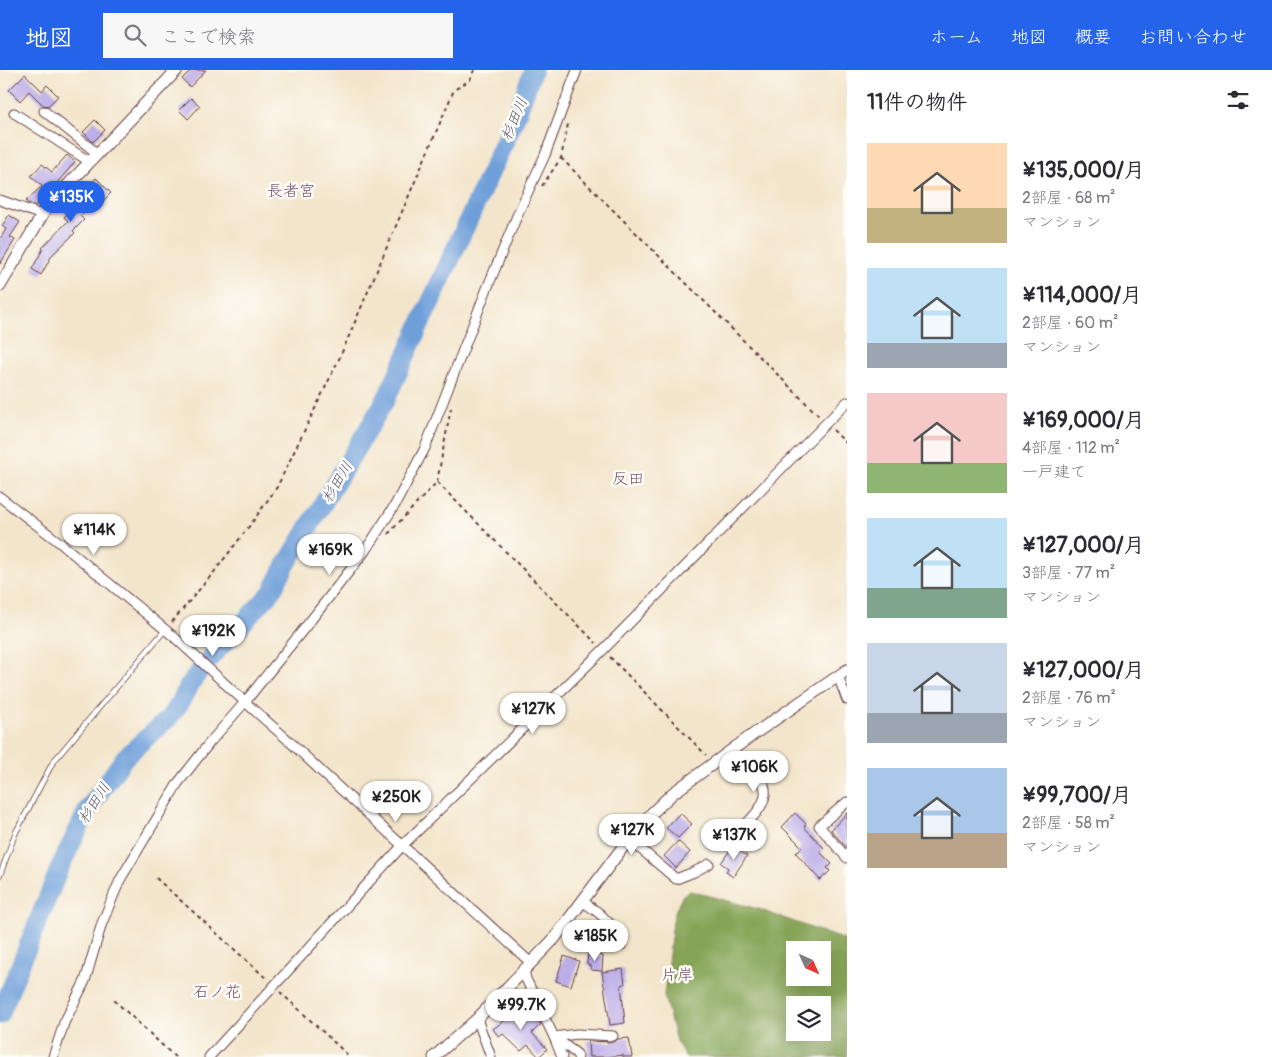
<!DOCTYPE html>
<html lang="ja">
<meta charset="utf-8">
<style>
body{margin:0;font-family:Pangolin,"Klee One",sans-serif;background:#f7f7f7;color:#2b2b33;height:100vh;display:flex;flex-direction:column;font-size:19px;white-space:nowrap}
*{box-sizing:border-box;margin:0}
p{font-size:16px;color:#7c7c81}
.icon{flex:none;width:28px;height:28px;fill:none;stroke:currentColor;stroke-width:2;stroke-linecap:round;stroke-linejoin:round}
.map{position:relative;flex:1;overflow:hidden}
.drawer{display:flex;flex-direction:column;background:#fff;width:425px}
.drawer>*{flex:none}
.needle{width:32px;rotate:135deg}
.controls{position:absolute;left:786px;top:871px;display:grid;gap:10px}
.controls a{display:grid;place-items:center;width:45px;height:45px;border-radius:0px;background:#fff;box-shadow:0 5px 20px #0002;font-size:25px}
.price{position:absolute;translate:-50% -42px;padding:0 11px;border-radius:18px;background:#fff;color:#222;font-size:16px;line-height:32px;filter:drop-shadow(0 1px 2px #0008)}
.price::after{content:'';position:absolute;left:50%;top:30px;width:15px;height:11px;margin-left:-8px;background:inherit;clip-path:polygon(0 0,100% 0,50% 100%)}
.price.current{background:#2563eb;color:#fff}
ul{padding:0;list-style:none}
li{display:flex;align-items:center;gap:15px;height:125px;padding:0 20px}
li span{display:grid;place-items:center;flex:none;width:140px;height:100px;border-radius:0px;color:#555}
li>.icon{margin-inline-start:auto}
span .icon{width:60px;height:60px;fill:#fffc;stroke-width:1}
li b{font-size:21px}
h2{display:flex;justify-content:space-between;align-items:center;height:60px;padding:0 20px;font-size:21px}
header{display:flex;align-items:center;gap:30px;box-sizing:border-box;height:70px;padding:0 25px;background:#2563eb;color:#fff}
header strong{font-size:24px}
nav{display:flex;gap:28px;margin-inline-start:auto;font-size:18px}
.search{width:350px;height:45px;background:#f7f7f7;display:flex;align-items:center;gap:12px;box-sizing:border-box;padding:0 18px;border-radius:0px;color:#7c7c81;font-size:19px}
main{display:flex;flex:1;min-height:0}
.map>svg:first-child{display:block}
</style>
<header>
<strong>地図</strong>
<div class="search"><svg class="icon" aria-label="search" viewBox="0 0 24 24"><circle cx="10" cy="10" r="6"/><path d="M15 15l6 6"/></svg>ここで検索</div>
<nav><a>ホーム</a><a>地図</a><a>概要</a><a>お問い合わせ</a></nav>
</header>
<main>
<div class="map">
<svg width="847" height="987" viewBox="0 0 847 987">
<rect width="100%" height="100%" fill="#fdfcf7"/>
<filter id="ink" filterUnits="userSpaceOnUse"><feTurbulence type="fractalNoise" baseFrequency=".02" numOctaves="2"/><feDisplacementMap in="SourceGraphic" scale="10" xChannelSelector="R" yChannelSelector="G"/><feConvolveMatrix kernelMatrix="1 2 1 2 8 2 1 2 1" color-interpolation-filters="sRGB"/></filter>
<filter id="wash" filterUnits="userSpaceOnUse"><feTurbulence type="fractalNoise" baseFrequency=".0096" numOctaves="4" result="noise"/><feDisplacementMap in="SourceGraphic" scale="20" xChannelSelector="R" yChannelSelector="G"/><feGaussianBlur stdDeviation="1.12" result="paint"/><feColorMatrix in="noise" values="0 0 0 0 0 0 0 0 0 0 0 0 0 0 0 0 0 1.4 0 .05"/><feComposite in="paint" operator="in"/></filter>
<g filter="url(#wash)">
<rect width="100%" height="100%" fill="#f3e5cb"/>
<!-- forest -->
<path fill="#86a457" stroke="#686241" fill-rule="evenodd" d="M690 821 758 839 847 871V987H686L676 971 664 925 674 844 683 825ZM795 880H822V908H795ZM795 935H822V962H795Z"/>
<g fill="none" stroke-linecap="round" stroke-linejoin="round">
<!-- river -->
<polyline stroke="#6e9fd9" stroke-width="19" points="0,945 60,797 88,739 125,687 169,648 180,633 189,615 211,587 271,523 286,495 386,329 515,49 533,0"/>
</g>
<g id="blocks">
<!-- building -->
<g fill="#bbade7">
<polygon points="191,0 206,0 190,17 182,9"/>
<polygon points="25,4 42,21 47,15 58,26 48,36 43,35 29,21 20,31 9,20"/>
<polygon points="191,28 200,36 188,49 179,40"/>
<polygon points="95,50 105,60 93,72 83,62"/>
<polygon points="67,85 75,92 49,122 35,136 28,133 26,131 42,116 31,106 42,94 52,102"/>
<polygon points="96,108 111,123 103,131 99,127 80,146 84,150 73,161 75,163 52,185 41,205 32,199 43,179 42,178 68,151 64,147 84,126 81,124"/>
<polygon points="9,145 20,152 10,167 15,170 0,194 0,169 6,159 2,156"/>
<polygon points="680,743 692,754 678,768 666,758"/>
<polygon points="795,743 806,754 804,757 824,778 820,782 832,794 827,798 830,801 820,810 796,783 802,777 782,757"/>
<polygon points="847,743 847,778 831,760"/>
<polygon points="678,771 690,782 676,798 664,786"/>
<polygon points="733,776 747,786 733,807 726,802 728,798 721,793"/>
<polygon points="594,852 598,859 603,856 608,864 589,876 589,869 577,876 572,867"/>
<polygon points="588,884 603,886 602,901 591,900 591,896 589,896 587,893"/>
<polygon points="564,886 579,891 571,916 556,911"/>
<polygon points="623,899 625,914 621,915 625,953 610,955 602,902"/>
<polygon points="515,937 524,946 529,941 541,954 532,963 547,979 539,987 528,975 521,981 503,964 499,967 493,959 512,945 509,943"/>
<polygon points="629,968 632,987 623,987 623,985 607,987 589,987 588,971 613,972 618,969"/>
</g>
</g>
</g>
<g filter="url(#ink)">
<use href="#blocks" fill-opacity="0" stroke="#633d43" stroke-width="1"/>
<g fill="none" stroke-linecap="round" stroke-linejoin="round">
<!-- service casing -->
<g stroke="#633d43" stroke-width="6">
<polyline id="service" points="0,805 15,764 53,692 165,560"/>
</g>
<!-- minor casing -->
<g stroke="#633d43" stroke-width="11">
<g id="minor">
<polyline points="44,41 98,84"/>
<polyline points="14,43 90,92"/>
<polyline points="0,130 42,145"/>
<polyline points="0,427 59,472 173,566 245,632 288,670 323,703 531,893"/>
<polyline points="838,606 847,630"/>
<path d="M731 680 762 711C775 732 746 753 733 767"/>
<polyline points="847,732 819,756 847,788"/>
<polyline points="629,769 676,809 694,802 709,794"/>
<polyline points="582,831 599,843 618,862 621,875"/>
<polyline points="524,900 526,909 554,967 562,987"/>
<polyline points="477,949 491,987"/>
<polyline points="554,967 577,964 613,966"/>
<polyline points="554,967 577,984 578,987"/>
<polyline points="53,987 64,953 85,911 102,853 120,810 178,713 211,671 245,632 311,550 365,481 395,435 425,378 486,221 519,141 545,85 577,0"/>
<polyline points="209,987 403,775 603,580 847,332"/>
</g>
</g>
<!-- tertiary casing -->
<g stroke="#633d43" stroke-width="13">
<g id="tertiary">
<polyline points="0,216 47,137 177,0"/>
<polyline points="434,987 477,949 554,869 629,769 652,743 673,723 751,666 847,600"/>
</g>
</g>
<!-- path -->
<g stroke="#633d43" stroke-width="2" stroke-dasharray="4 4" stroke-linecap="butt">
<polyline points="561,88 819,346"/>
<polyline points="542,116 561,88 568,54"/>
<polyline points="833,360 847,374"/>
<polyline points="437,412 451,338"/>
<polyline points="388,464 437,412 596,573"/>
<polyline points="172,552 214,502 251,454 277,417 340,287 454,20 470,10 474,0"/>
<polyline points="610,587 706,685"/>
<polyline points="156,808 268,910"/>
<polyline points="280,922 350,987"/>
<polyline points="114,930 175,987"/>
</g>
<!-- service -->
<use href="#service" stroke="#fff" stroke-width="4.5"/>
<!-- minor -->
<use href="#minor" stroke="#fff" stroke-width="9"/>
<!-- tertiary -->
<use href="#tertiary" stroke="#fff" stroke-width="11"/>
</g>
</g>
<g text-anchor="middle" stroke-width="5" stroke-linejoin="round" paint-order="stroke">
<!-- water labels -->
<g font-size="15" font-style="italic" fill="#5a5979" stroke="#fdfcf7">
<text transform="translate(514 49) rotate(-67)" y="5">杉田川</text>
<text transform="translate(337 412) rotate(-59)" y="5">杉田川</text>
<text transform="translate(94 733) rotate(-58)" y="5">杉田川</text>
</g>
<!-- quarter labels -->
<g font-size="16" fill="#72516d" stroke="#fdfcf7">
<text x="291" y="126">長者宮</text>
<text x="628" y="414">反田</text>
<text x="677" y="910">片岸</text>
<text x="217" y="927">石ノ花</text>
</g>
</g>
</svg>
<div class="controls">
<a><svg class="needle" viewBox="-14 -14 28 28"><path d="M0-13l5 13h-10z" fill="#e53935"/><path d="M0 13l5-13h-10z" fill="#7c7c81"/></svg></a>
<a><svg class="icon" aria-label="layers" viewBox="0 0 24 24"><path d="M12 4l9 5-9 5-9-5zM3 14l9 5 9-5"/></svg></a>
</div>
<b class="price current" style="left:71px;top:153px">¥135K</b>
<b class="price" style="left:94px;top:486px">¥114K</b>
<b class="price" style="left:330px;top:506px">¥169K</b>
<b class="price" style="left:213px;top:587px">¥192K</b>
<b class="price" style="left:533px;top:665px">¥127K</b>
<b class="price" style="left:754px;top:723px">¥106K</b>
<b class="price" style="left:396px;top:753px">¥250K</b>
<b class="price" style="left:632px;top:786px">¥127K</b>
<b class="price" style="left:734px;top:791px">¥137K</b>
<b class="price" style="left:595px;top:892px">¥185K</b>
<b class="price" style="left:521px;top:961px">¥99.7K</b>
</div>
<section class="drawer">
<h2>11件の物件<svg class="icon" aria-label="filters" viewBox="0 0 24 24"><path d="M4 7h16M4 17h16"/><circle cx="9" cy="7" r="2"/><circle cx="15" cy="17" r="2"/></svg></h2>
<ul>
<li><span style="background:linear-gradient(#ffd9b3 65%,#c2b280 0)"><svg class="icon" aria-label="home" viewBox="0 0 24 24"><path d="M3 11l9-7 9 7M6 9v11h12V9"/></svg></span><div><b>¥135,000/月</b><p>2部屋 · 68 m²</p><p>マンション</p></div></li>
<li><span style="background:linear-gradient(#bfe0f5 75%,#9aa5b1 0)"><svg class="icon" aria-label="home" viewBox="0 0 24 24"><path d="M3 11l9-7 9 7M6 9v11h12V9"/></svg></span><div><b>¥114,000/月</b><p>2部屋 · 60 m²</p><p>マンション</p></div></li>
<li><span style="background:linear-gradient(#f6c9c9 70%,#8fb573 0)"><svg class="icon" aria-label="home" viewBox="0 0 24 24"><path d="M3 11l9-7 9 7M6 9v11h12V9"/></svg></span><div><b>¥169,000/月</b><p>4部屋 · 112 m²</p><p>一戸建て</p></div></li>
<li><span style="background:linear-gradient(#bfe0f5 70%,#7fa58c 0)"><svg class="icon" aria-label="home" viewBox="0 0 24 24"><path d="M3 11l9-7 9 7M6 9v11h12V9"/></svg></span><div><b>¥127,000/月</b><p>3部屋 · 77 m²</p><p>マンション</p></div></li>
<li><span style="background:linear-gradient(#c9d6e8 70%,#9aa5b1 0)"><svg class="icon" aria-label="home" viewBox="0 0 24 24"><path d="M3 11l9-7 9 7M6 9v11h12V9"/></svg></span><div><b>¥127,000/月</b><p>2部屋 · 76 m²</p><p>マンション</p></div></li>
<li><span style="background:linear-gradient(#a9c7e8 65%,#b9a48a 0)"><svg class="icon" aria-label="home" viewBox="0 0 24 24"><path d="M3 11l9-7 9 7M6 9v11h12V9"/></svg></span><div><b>¥99,700/月</b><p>2部屋 · 58 m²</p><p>マンション</p></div></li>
</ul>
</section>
</main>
